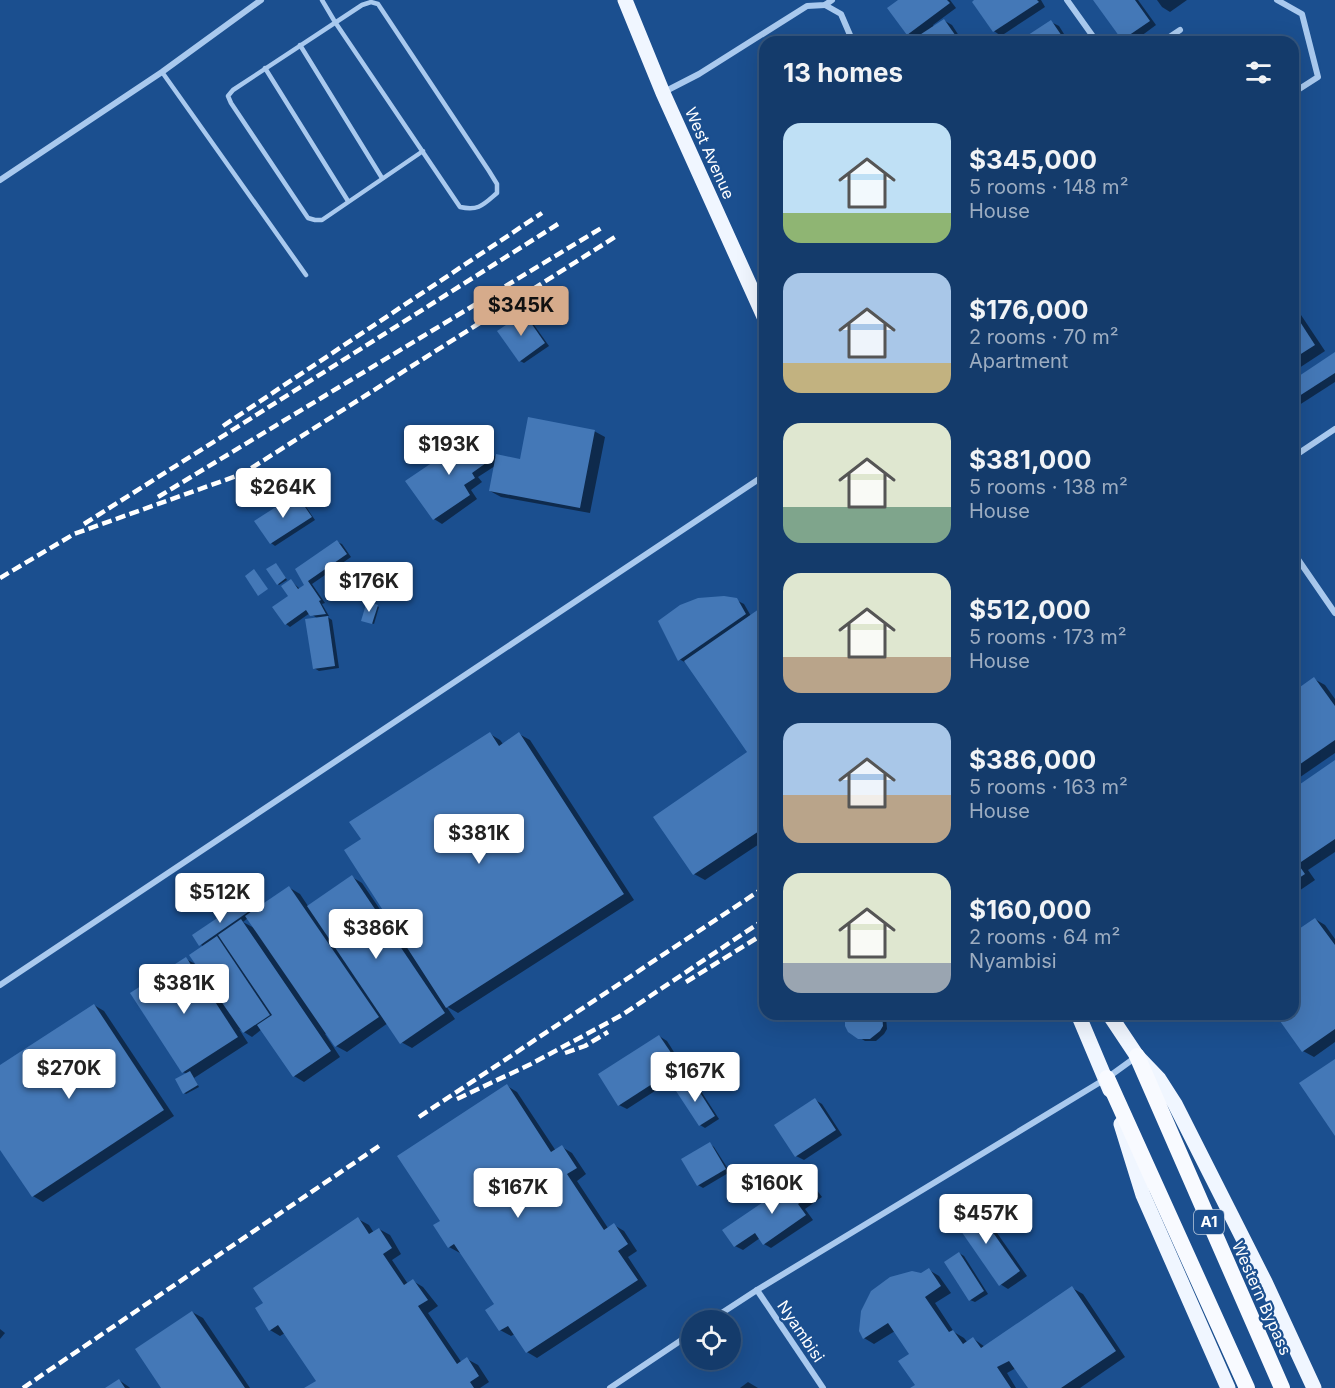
<!DOCTYPE html>
<meta charset="utf-8">
<style>
body{margin:0;font-family:Inter,sans-serif;background:#214673;color:#f1f3f6;height:100vh;display:flex;flex-direction:column;font-size:22px;white-space:nowrap}
*{box-sizing:border-box;margin:0}
p{font-size:20px;color:#9dadc1}
.icon{flex:none;width:33px;height:33px;fill:none;stroke:currentColor;stroke-width:2;stroke-linecap:round;stroke-linejoin:round}
.map{position:relative;flex:1;overflow:hidden}
.panel{position:absolute;left:759px;top:36px;width:540px;height:984px;display:flex;flex-direction:column;background:#143b6b;border-radius:18px;box-shadow:0 6px 24px #0002,0 0 0 2px #33557e}
.panel>*{flex:none}
.fabs{position:absolute;left:681px;top:1310px;display:grid;gap:12px}
.fabs a{display:grid;place-items:center;width:60px;height:60px;border-radius:50%;background:#143b6b;box-shadow:0 6px 24px #0002,0 0 0 2px #33557e;font-size:30px}
.price{position:absolute;translate:-50% -51px;padding:0 14px;border-radius:6px;background:#fff;color:#222;font-size:20px;line-height:39px;filter:drop-shadow(0 2px 3px #0008)}
.price::after{content:'';position:absolute;left:50%;top:36px;width:18px;height:14px;margin-left:-9px;background:inherit;clip-path:polygon(0 0,100% 0,50% 100%)}
.price.selected{background:#d6ab8b;color:#111}
ul{padding:0;list-style:none}
li{display:flex;align-items:center;gap:18px;height:150px;padding:0 24px}
li span{display:grid;place-items:center;flex:none;width:168px;height:120px;border-radius:18px;color:#555}
li>.icon{margin-inline-start:auto}
span .icon{width:72px;height:72px;fill:#fffc;stroke-width:1}
li b{font-size:26px}
h2{display:flex;justify-content:space-between;align-items:center;height:72px;padding:0 24px;font-size:26px}
.map>svg:first-child{display:block}
</style>
<div class="map">
<svg width="1335" height="1388" viewBox="0 0 1335 1388">
<rect width="100%" height="100%" fill="#1b4f8f"/>
<!-- shadow -->
<g fill="#0007" fill-rule="evenodd">
<polygon points="901,0 950,0 956,8 933,25 934,27 945,21 952,25 963,42 912,42 917,39 908,34"/>
<polygon points="977,0 1041,0 1045,7 1001,36 994,31"/>
<polygon points="1095,0 1138,0 1156,25 1133,42 1128,42 1123,39"/>
<polygon points="1157,0 1187,0 1170,12 1162,7"/>
<polygon points="1051,22 1059,26 1069,42 1025,42"/>
<polygon points="1293,303 1325,351 1293,372"/>
<polygon points="524,315 529,318 549,346 524,363 520,361"/>
<polygon points="1335,354 1335,382 1293,409 1293,381"/>
<polygon points="594,431 605,437 590,513 501,497 490,491 495,466 478,477 482,482 471,490 477,499 442,524 434,519 444,456 452,445 456,448 475,434 483,439 496,458 521,461"/>
<polygon points="296,495 300,498 315,520 275,546 271,543"/>
<polygon points="337,542 342,544 351,557 312,584 325,603 322,604 329,616 326,616 332,620 339,668 319,671 314,668 318,619 310,613 290,627 286,624 291,581 300,589 306,585 300,577"/>
<polygon points="276,564 287,580 279,585 278,584"/>
<polygon points="736,600 744,604 751,616 759,610 765,614 765,840 705,880 694,874 750,752 688,664 679,659"/>
<polygon points="377,606 379,607 374,624 365,621"/>
<polygon points="1314,679 1325,685 1335,699 1335,753 1293,782 1293,693"/>
<path d="M490 734 500 740 503 744 519 734 530 740 634 900 458 1013 446 1006 455 1019 412 1048 401 1042 388 1023 347 1052 336 1046 327 1033 325 1034 340 1057 304 1082 294 1076 262 1029 252 1037 239 1029 248 1043 194 1078 199 1087 186 1094 184 1093 187 1074 183 1072 186 959 199 966 204 947 201 945 241 903 246 906 251 914 290 888 300 894 308 906 352 877 362 883 390 924 393 923 363 840ZM248 918 256 929 243 922Z"/>
<polygon points="1335,762 1335,852 1308,870 1315,880 1293,895 1293,791"/>
<polygon points="1315,919 1325,925 1335,939 1335,1042 1314,1057 1303,1051 1277,1014 1293,1014 1293,935"/>
<polygon points="94,1005 104,1011 174,1116 43,1202 33,1196 0,1147 0,1067"/>
<polygon points="847,1014 884,1014 886,1017 887,1029 884,1034 876,1041 865,1041 849,1031"/>
<polygon points="659,1036 667,1041 686,1071 627,1109 619,1105"/>
<polygon points="692,1082 697,1085 719,1119 705,1128 700,1125"/>
<polygon points="507,1086 517,1092 556,1151 562,1147 572,1153 586,1174 577,1181 608,1228 614,1225 624,1231 637,1251 628,1257 647,1286 537,1358 527,1352 515,1334 511,1336 500,1330 496,1304 461,1252 460,1253 449,1247 442,1222"/>
<polygon points="815,1100 822,1104 842,1135 804,1160 796,1156"/>
<polygon points="710,1144 714,1147 730,1172 703,1188 698,1185"/>
<polygon points="803,1177 810,1181 822,1197 805,1209 813,1220 771,1248 764,1244 760,1238 743,1250 735,1246"/>
<polygon points="973,1206 981,1210 1027,1276 1008,1289 1000,1284"/>
<polygon points="358,1219 369,1225 374,1233 379,1229 390,1235 401,1254 392,1260 408,1284 413,1281 423,1287 438,1306 428,1313 462,1363 467,1359 478,1365 489,1382 480,1388 308,1388 318,1381 285,1333 280,1336 270,1330"/>
<polygon points="959,1253 964,1256 988,1294 975,1302 970,1300"/>
<polygon points="929,1270 939,1276 951,1293 935,1303 954,1332 964,1338 968,1343 974,1339 985,1347 1072,1288 1083,1294 1125,1357 1080,1388 1029,1388 1016,1368 1007,1373 1016,1388 913,1388 917,1385 911,1354 895,1331 874,1344 864,1338 922,1275"/>
<polygon points="192,1312 203,1318 250,1388 163,1388"/>
<polygon points="0,1329 5,1333 0,1339"/>
<polygon points="119,1380 129,1387 130,1388 107,1388"/>
<polygon points="748,1382 758,1388 740,1388"/>
</g>
<!-- building -->
<g fill="#4478b7">
<polygon points="898,0 947,0 950,3 907,35 887,8"/>
<polygon points="974,0 1037,0 1039,2 993,32 972,2"/>
<polygon points="1093,0 1135,0 1150,21 1122,40"/>
<polygon points="944,19 960,42 909,42"/>
<polygon points="1051,20 1066,42 1024,42 1022,39"/>
<polygon points="1293,311 1315,345 1293,359"/>
<polygon points="524,313 545,343 519,362 497,331"/>
<polygon points="1335,352 1335,373 1293,400 1293,380"/>
<polygon points="528,417 595,430 580,508 489,491 496,454 520,459"/>
<polygon points="475,433 493,458 472,473 475,478 464,485 470,495 433,520 405,481 442,456 439,452 452,443 454,447"/>
<polygon points="296,494 312,517 270,544 254,521"/>
<polygon points="337,540 347,554 308,581 321,600 319,601 326,614 310,616 306,610 285,625 272,607 288,596 281,586 291,579 298,589 304,585 295,569"/>
<polygon points="276,563 286,578 277,585 266,569"/>
<polygon points="254,569 268,589 258,596 245,576"/>
<polygon points="724,596 737,598 746,614 678,661 658,621 680,605 698,598"/>
<polygon points="367,601 378,605 372,624 361,621"/>
<polygon points="759,609 765,617 765,827 693,875 653,817 747,752 684,661"/>
<polygon points="328,616 335,666 313,669 305,619"/>
<polygon points="1314,677 1335,706 1335,740 1293,769 1293,692"/>
<polygon points="490,732 499,746 519,732 624,894 446,1008 344,850 361,839 349,822"/>
<polygon points="1335,760 1335,839 1298,864 1305,874 1293,882 1293,789"/>
<polygon points="352,875 445,1013 400,1044 307,906"/>
<polygon points="289,886 379,1017 335,1047 245,916"/>
<polygon points="241,902 248,912 199,946 192,935"/>
<polygon points="1315,918 1335,945 1335,1029 1302,1052 1275,1014 1293,1014 1293,933"/>
<polygon points="241,919 331,1051 293,1077 257,1025 272,1015 218,935"/>
<polygon points="217,936 270,1015 243,1033 189,955"/>
<polygon points="186,957 238,1037 182,1073 130,993"/>
<polygon points="94,1004 164,1110 32,1197 0,1150 0,1065"/>
<polygon points="845,1014 882,1014 883,1026 880,1031 870,1039 858,1039 848,1032 845,1026"/>
<polygon points="659,1035 680,1066 618,1106 598,1074"/>
<polygon points="1335,1059 1335,1136 1299,1083"/>
<polygon points="190,1071 198,1085 183,1094 175,1079"/>
<polygon points="692,1080 715,1116 699,1126 676,1091"/>
<polygon points="507,1084 551,1152 562,1145 577,1168 567,1174 604,1230 614,1223 628,1244 618,1251 638,1280 526,1353 508,1326 499,1331 485,1310 494,1304 454,1244 448,1248 433,1225 440,1221 397,1156"/>
<polygon points="815,1098 836,1130 795,1157 774,1125"/>
<polygon points="710,1142 726,1169 697,1186 681,1159"/>
<polygon points="803,1175 815,1192 798,1204 806,1215 763,1245 755,1233 734,1247 722,1230"/>
<polygon points="973,1204 1020,1271 999,1286 952,1218"/>
<polygon points="358,1217 369,1234 379,1228 392,1248 383,1254 404,1285 413,1279 428,1300 418,1306 457,1364 467,1357 479,1376 470,1382 474,1388 304,1388 316,1381 278,1325 269,1331 255,1308 263,1303 253,1288"/>
<polygon points="959,1252 984,1291 969,1301 944,1262"/>
<polygon points="929,1268 941,1286 925,1297 949,1332 953,1330 963,1344 973,1337 981,1348 1072,1286 1116,1351 1061,1388 1028,1388 1009,1361 997,1367 1011,1388 910,1388 915,1385 898,1361 909,1354 888,1323 863,1339 859,1331 861,1311 871,1291 890,1277 912,1271 921,1273"/>
<polygon points="192,1311 245,1388 161,1388 135,1349"/>
<polygon points="119,1379 125,1388 105,1388"/>
</g>
<g fill="none" stroke-linecap="round" stroke-linejoin="round">
<!-- service -->
<g stroke="#a9c9ee" stroke-width="4.5">
<path d="M322 0 335 22 460 207C479 211 483 205 497 193V184L489 171 378 4 371 2 362 5 233 90 228 96 231 103 308 218 315 220H322L423 151"/>
<polyline points="300,45 382,178"/>
<polyline points="265,68 348,201"/>
<polyline points="162,72 306,275"/>
</g>
<!-- minor -->
<g stroke="#a9c9ee" stroke-width="6">
<polyline points="1067,0 1097,42"/>
<polyline points="1277,0 1302,14 1318,77 1293,93"/>
<polyline points="825,5 841,14 853,42"/>
<polyline points="1162,42 1180,30"/>
<polyline points="664,92 699,74 807,6 825,5 832,0"/>
<polyline points="0,180 162,72 261,0"/>
<polyline points="1293,457 1335,429"/>
<polyline points="1293,552 1335,613"/>
<polyline points="0,985 765,475"/>
<polyline points="757,1290 823,1388"/>
<polyline points="711,1320 757,1290 1107,1078 1136,1057"/>
<polyline points="610,1388 692,1333"/>
</g>
<!-- primary -->
<g stroke="#f0f6ff" stroke-width="15">
<polyline points="625,0 663,93 765,319"/>
<polyline points="1078,1014 1110,1090"/>
<polyline points="1109,1014 1137,1056 1159,1079 1175,1104 1265,1282 1314,1388"/>
<polyline points="1121,1124 1143,1195 1228,1388"/>
</g>
<!-- trunk -->
<g stroke="#f8faff" stroke-width="16">
<polyline points="1137,1056 1282,1388"/>
<polyline points="1107,1078 1247,1388"/>
</g>
<!-- rail -->
<g stroke="#fff" stroke-width="4.5" stroke-dasharray="10 4.5" stroke-linecap="butt">
<polyline points="223,426 542,213"/>
<polyline points="158,497 603,227"/>
<polyline points="84,524 558,224"/>
<polyline points="0,578 74,534 242,474 615,237"/>
<polyline points="686,982 765,933"/>
<polyline points="565,1053 585,1046 608,1032"/>
<polyline points="457,1099 531,1064 622,1015 765,919"/>
<polyline points="419,1117 765,887"/>
<polyline points="23,1388 379,1146"/>
</g>
</g>
<g text-anchor="middle" stroke-width="4.5" stroke-linejoin="round" paint-order="stroke">
<!-- shield labels -->
<rect fill="#1b4f8f" stroke="#bbcadd" stroke-width="1.5" x="1194" y="1210" width="30" height="24" rx="4.5"/>
<g font-size="15" font-weight="bold" fill="#fff">
<text x="1209" y="1227">A1</text>
</g>
<!-- street labels -->
<g font-size="16" fill="#fff" stroke="#1b4f8f">
<text transform="translate(710 153) rotate(66)" y="6">West Avenue</text>
<text transform="translate(1262 1298) rotate(66)" y="6">Western Bypass</text>
<text transform="translate(801 1331) rotate(56)" y="6">Nyambisi</text>
</g>
</g>
</svg>
<div class="fabs">
<a><svg class="icon" aria-label="locate" viewBox="0 0 24 24"><circle cx="12" cy="12" r="6"/><path d="M12 2v4M12 18v4M2 12h4M18 12h4"/></svg></a>
</div>
<b class="price selected" style="left:521px;top:337px">$345K</b>
<b class="price" style="left:449px;top:476px">$193K</b>
<b class="price" style="left:283px;top:519px">$264K</b>
<b class="price" style="left:369px;top:613px">$176K</b>
<b class="price" style="left:479px;top:865px">$381K</b>
<b class="price" style="left:220px;top:924px">$512K</b>
<b class="price" style="left:376px;top:960px">$386K</b>
<b class="price" style="left:184px;top:1015px">$381K</b>
<b class="price" style="left:69px;top:1100px">$270K</b>
<b class="price" style="left:695px;top:1103px">$167K</b>
<b class="price" style="left:772px;top:1215px">$160K</b>
<b class="price" style="left:518px;top:1219px">$167K</b>
<b class="price" style="left:986px;top:1245px">$457K</b>
<section class="panel">
<h2>13 homes<svg class="icon" aria-label="filters" viewBox="0 0 24 24"><path d="M4 7h16M4 17h16"/><circle cx="9" cy="7" r="2"/><circle cx="15" cy="17" r="2"/></svg></h2>
<ul>
<li><span style="background:linear-gradient(#bfe0f5 75%,#8fb573 0)"><svg class="icon" aria-label="home" viewBox="0 0 24 24"><path d="M3 11l9-7 9 7M6 9v11h12V9"/></svg></span><div><b>$345,000</b><p>5 rooms · 148 m²</p><p>House</p></div></li>
<li><span style="background:linear-gradient(#a9c7e8 75%,#c2b280 0)"><svg class="icon" aria-label="home" viewBox="0 0 24 24"><path d="M3 11l9-7 9 7M6 9v11h12V9"/></svg></span><div><b>$176,000</b><p>2 rooms · 70 m²</p><p>Apartment</p></div></li>
<li><span style="background:linear-gradient(#dfe7d0 70%,#7fa58c 0)"><svg class="icon" aria-label="home" viewBox="0 0 24 24"><path d="M3 11l9-7 9 7M6 9v11h12V9"/></svg></span><div><b>$381,000</b><p>5 rooms · 138 m²</p><p>House</p></div></li>
<li><span style="background:linear-gradient(#dfe7d0 70%,#b9a48a 0)"><svg class="icon" aria-label="home" viewBox="0 0 24 24"><path d="M3 11l9-7 9 7M6 9v11h12V9"/></svg></span><div><b>$512,000</b><p>5 rooms · 173 m²</p><p>House</p></div></li>
<li><span style="background:linear-gradient(#a9c7e8 60%,#b9a48a 0)"><svg class="icon" aria-label="home" viewBox="0 0 24 24"><path d="M3 11l9-7 9 7M6 9v11h12V9"/></svg></span><div><b>$386,000</b><p>5 rooms · 163 m²</p><p>House</p></div></li>
<li><span style="background:linear-gradient(#dfe7d0 75%,#9aa5b1 0)"><svg class="icon" aria-label="home" viewBox="0 0 24 24"><path d="M3 11l9-7 9 7M6 9v11h12V9"/></svg></span><div><b>$160,000</b><p>2 rooms · 64 m²</p><p>Nyambisi</p></div></li>
</ul>
</section>
</div>
